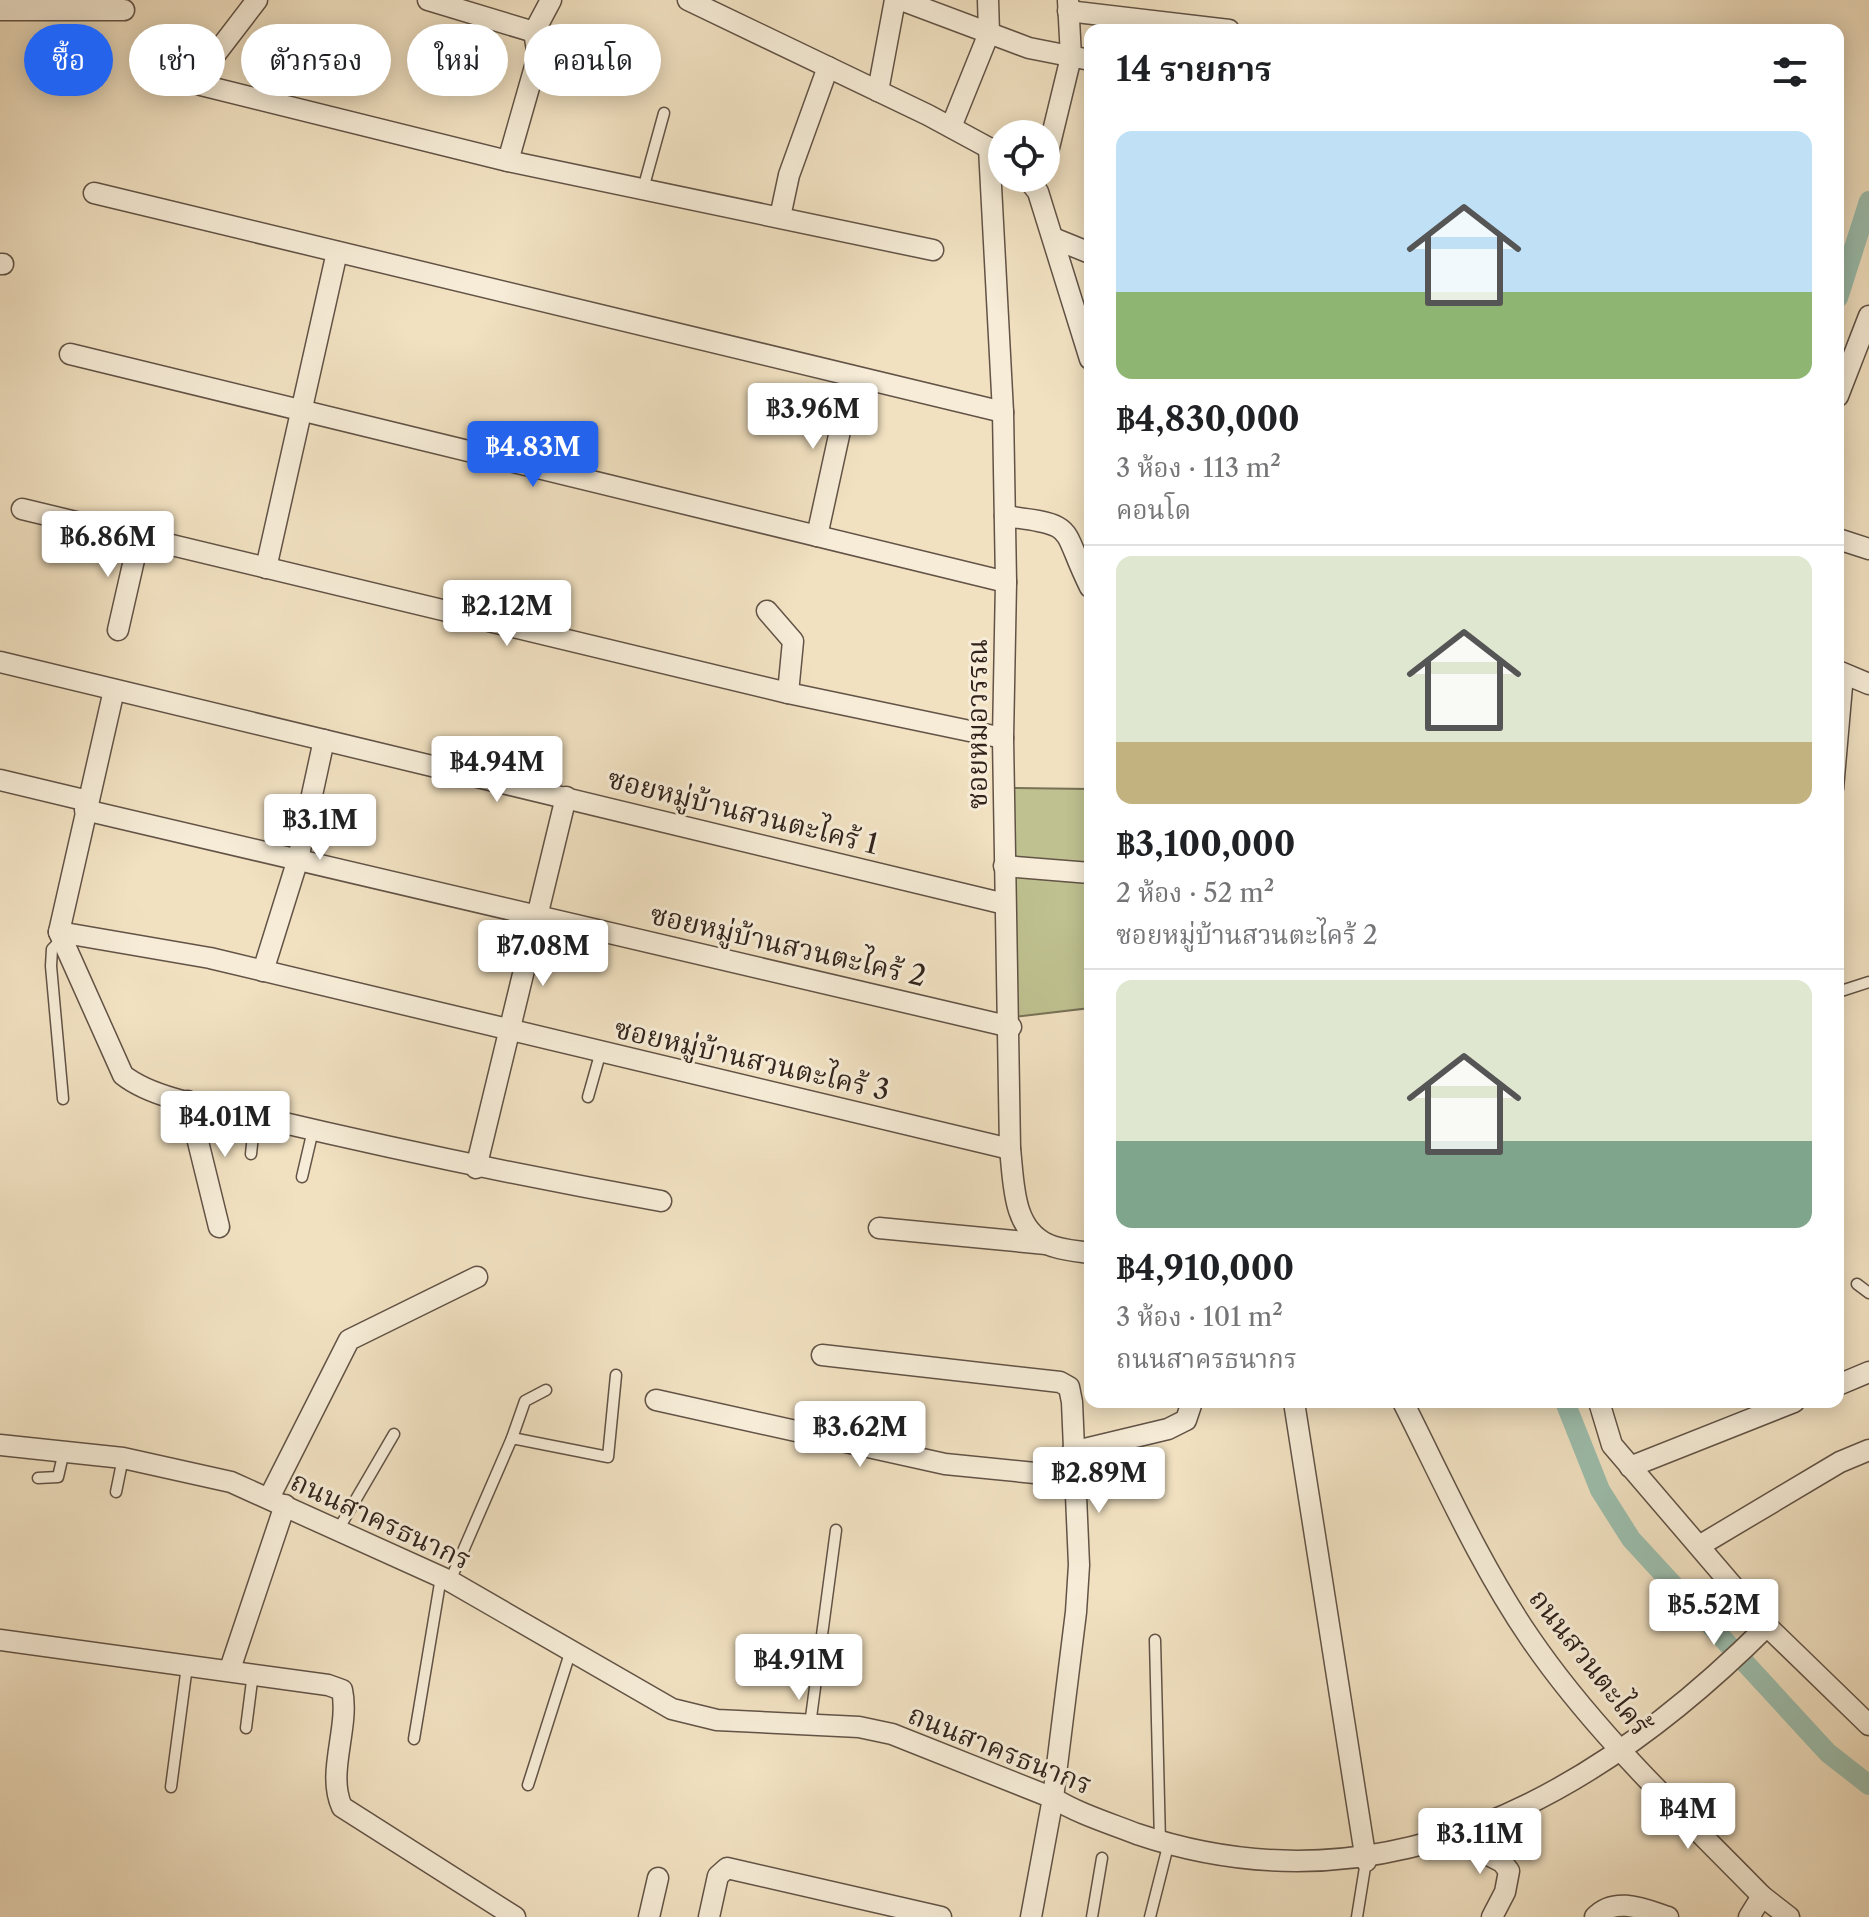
<!DOCTYPE html>
<html lang="th">
<meta charset="utf-8">
<style>
body{margin:0;font-family:"Libre Caslon Text","Noto Serif Thai",serif;background:#f2f2f2;color:#202124;height:100vh;display:flex;flex-direction:column;font-size:30px;white-space:nowrap}
*{box-sizing:border-box;margin:0}
p{font-size:26px;color:#757577}
.icon{flex:none;width:44px;height:44px;fill:none;stroke:currentColor;stroke-width:2;stroke-linecap:round;stroke-linejoin:round}
.map{position:relative;flex:1;overflow:hidden}
.panel{position:absolute;left:1084px;top:24px;width:760px;height:1384px;display:flex;flex-direction:column;background:#fff;border-radius:16px;box-shadow:0 4px 20px #0003}
.panel>*{flex:none}
.top-card{position:absolute;left:24px;top:24px;width:760px;height:72px;display:flex;gap:16px}
.controls{position:absolute;left:988px;top:120px;display:grid;gap:16px}
.controls a{display:grid;place-items:center;width:72px;height:72px;border-radius:50%;background:#fff;box-shadow:0 4px 20px #0003;font-size:40px}
.price{position:absolute;translate:-50% -68px;padding:0 18px;border-radius:8px;background:#fff;color:#222;font-size:26px;line-height:52px;filter:drop-shadow(0 2px 4px #0008)}
.price::after{content:'';position:absolute;left:50%;top:48px;width:24px;height:18px;margin-left:-12px;background:inherit;clip-path:polygon(0 0,100% 0,50% 100%)}
.price.active{background:#2563eb;color:#fff}
ul{padding:0;list-style:none}
li{display:grid;align-content:center;gap:16px;height:424px;padding:0 32px}
li+li{border-top:2px solid #e0e0e0}
li span{display:grid;place-items:center;height:248px;border-radius:16px;color:#555}
li>.icon{margin-inline-start:auto}
span .icon{width:144px;height:144px;fill:#fffc;stroke-width:1}
li b{font-size:34px}
h2{display:flex;justify-content:space-between;align-items:center;height:96px;padding:0 32px;font-size:34px}
.pill{padding:0 28px;border-radius:36px;background:#fff;box-shadow:0 4px 20px #0003;font-size:28px;line-height:72px}
.pill.active{background:#2563eb;color:#fff}
.map>svg:first-child{display:block}
</style>
<div class="map">
<svg width="1869" height="1917" viewBox="0 0 1869 1917">
<rect width="100%" height="100%" fill="#f1e1c1"/>
<filter id="stains"><feTurbulence type="fractalNoise" baseFrequency=".0025" numOctaves="4"/><feColorMatrix values="0 0 0 0 .2 0 0 0 0 .09 0 0 0 0 .02 0 0 0 .5 -.17"/></filter>
<radialGradient id="worn" r=".72"><stop offset=".6" stop-color="#630" stop-opacity="0"/><stop offset="1" stop-color="#630" stop-opacity=".3"/></radialGradient>
<!-- green -->
<polygon fill="#bfc190" stroke="#787256" stroke-width="2" points="1009,788 1090,789 1090,1008 1013,1017"/>
<g fill="none" stroke-linecap="round" stroke-linejoin="round">
<!-- canal -->
<g stroke="#9cbead" stroke-width="20">
<polyline points="1838,298 1869,201"/>
<polyline points="1565,1402 1600,1490 1631,1539 1828,1753 1869,1785"/>
</g>
<!-- service casing -->
<g stroke="#625346" stroke-width="13">
<g id="service">
<polyline points="643,189 664,113"/>
<polyline points="1838,789 1848,675"/>
<polyline points="62,939 52,949 51,966 63,1099"/>
<polyline points="1838,992 1869,982"/>
<polyline points="588,1097 601,1051"/>
<polyline points="251,1154 255,1116"/>
<polyline points="302,1177 313,1130"/>
<polyline points="1857,1284 1869,1293"/>
<polyline points="512,1438 525,1401 546,1390"/>
<polyline points="38,1478 58,1477 64,1451"/>
<polyline points="116,1492 123,1458"/>
<polyline points="338,1530 394,1434"/>
<polyline points="450,1581 512,1438 608,1457 616,1375"/>
<polyline points="1155,1640 1160,1842"/>
<polyline points="810,1725 836,1530"/>
<polyline points="246,1728 253,1673"/>
<polyline points="414,1739 441,1577"/>
<polyline points="528,1785 571,1650"/>
<polyline points="171,1787 187,1666"/>
<polyline points="1092,1917 1102,1858"/>
<polyline points="1150,1917 1168,1846"/>
<polyline points="1357,1917 1366,1861"/>
</g>
</g>
<!-- minor casing -->
<g stroke="#625346" stroke-width="23">
<g id="minor">
<polyline points="257,0 198,77 201,85 508,161 933,250"/>
<polyline points="428,0 534,32"/>
<polyline points="688,0 928,115 1000,154"/>
<polyline points="901,0 1029,48 1090,60"/>
<polyline points="0,10 124,10"/>
<polyline points="1068,11 1229,30"/>
<polyline points="878,91 895,0"/>
<polyline points="951,127 989,33 988,0"/>
<path d="M989 148 1003 412 1006 582 1003 738 1010 1149C1014 1182 1012 1228 1047 1244 1059 1250 1077 1251 1090 1253"/>
<polyline points="1046,160 1071,57 1068,0"/>
<polyline points="508,161 538,56 534,32 551,0"/>
<polyline points="1027,178 1038,192 1090,359"/>
<polyline points="94,193 1003,412"/>
<polyline points="780,217 789,175 828,67"/>
<polyline points="1053,238 1090,253"/>
<polyline points="0,264 3,264"/>
<polyline points="70,354 1006,582"/>
<polyline points="1838,396 1869,316"/>
<polyline points="22,509 788,693 1003,738"/>
<path d="M1005 516C1080 526 1059 525 1090 587"/>
<polyline points="817,536 852,376"/>
<polyline points="1838,539 1869,549"/>
<polyline points="266,568 337,252"/>
<polyline points="767,611 793,641 788,693"/>
<polyline points="118,630 139,538"/>
<polyline points="0,662 1005,904"/>
<polyline points="1838,671 1869,684"/>
<path d="M114 690 59 932 123 1075C157 1102 225 1109 267 1119 398 1150 528 1177 661 1201"/>
<polyline points="0,780 88,801"/>
<polyline points="85,810 1011,1027"/>
<polyline points="1004,866 1090,873"/>
<polyline points="59,932 210,958 1010,1149"/>
<polyline points="263,971 298,859 324,740"/>
<polyline points="188,1101 219,1227"/>
<polyline points="476,1168 566,797"/>
<polyline points="879,1228 1046,1244"/>
<polyline points="822,1355 1060,1382 1069,1387 1072,1402 1079,1565 1076,1612 1053,1798 1031,1917"/>
<polyline points="1838,1385 1869,1372"/>
<polyline points="656,1400 945,1464 1075,1477"/>
<polyline points="1294,1402 1366,1861"/>
<path d="M1403 1402C1443 1481 1480 1565 1530 1638 1594 1732 1683 1815 1762 1896L1789 1917"/>
<polyline points="1599,1402 1612,1445 1767,1626 1869,1725"/>
<path d="M0 1445 123 1458 231 1482 450 1581 672 1709 717 1720 859 1727 892 1734 1053 1798C1079 1814 1109 1823 1137 1834 1384 1917 1596 1797 1767 1626"/>
<polyline points="1072,1452 1168,1429 1186,1420 1192,1402"/>
<polyline points="1630,1467 1794,1402"/>
<polyline points="269,1498 349,1340 477,1277"/>
<polyline points="1699,1546 1840,1462 1869,1450"/>
<path d="M0 1640 328 1685 342 1690C350 1727 326 1773 342 1807L515 1917"/>
<polyline points="230,1669 285,1505"/>
<polyline points="1457,1839 1502,1862 1509,1871 1505,1892 1492,1917"/>
<polyline points="649,1917 658,1878"/>
<polyline points="709,1917 718,1876 727,1868 941,1917"/>
<path d="M1595 1917C1615 1896 1644 1909 1668 1917"/>
<polyline points="1749,1917 1762,1896"/>
</g>
</g>
<!-- service -->
<use href="#service" stroke="#f6ecd7" stroke-width="10"/>
<!-- minor -->
<use href="#minor" stroke="#f6ecd7" stroke-width="20"/>
</g>
<g text-anchor="middle" stroke-width="6" stroke-linejoin="round" paint-order="stroke">
<!-- street labels -->
<g font-size="28" fill="#32241d" stroke="#f6ecd7">
<text transform="translate(977 724) rotate(-90)" y="10">ซอยหมอวรรณ</text>
<text transform="translate(743 811) rotate(14)" y="10">ซอยหมู่บ้านสวนตะไคร้ 1</text>
<text transform="translate(788 945) rotate(13)" y="10">ซอยหมู่บ้านสวนตะไคร้ 2</text>
<text transform="translate(752 1059) rotate(13)" y="10">ซอยหมู่บ้านสวนตะไคร้ 3</text>
<text transform="translate(381 1520) rotate(25)" y="10">ถนนสาครธนากร</text>
<text transform="translate(1590 1662) rotate(52)" y="10">ถนนสวนตะไคร้</text>
<text transform="translate(1000 1749) rotate(22)" y="10">ถนนสาครธนากร</text>
</g>
</g>
<rect width="100%" height="100%" filter="url(#stains)"/>
<rect width="100%" height="100%" fill="url(#worn)"/>
</svg>
<div class="controls">
<a><svg class="icon" aria-label="locate" viewBox="0 0 24 24"><circle cx="12" cy="12" r="6"/><path d="M12 2v4M12 18v4M2 12h4M18 12h4"/></svg></a>
</div>
<b class="price" style="left:813px;top:451px">฿3.96M</b>
<b class="price active" style="left:533px;top:489px">฿4.83M</b>
<b class="price" style="left:108px;top:579px">฿6.86M</b>
<b class="price" style="left:507px;top:648px">฿2.12M</b>
<b class="price" style="left:497px;top:804px">฿4.94M</b>
<b class="price" style="left:320px;top:862px">฿3.1M</b>
<b class="price" style="left:543px;top:988px">฿7.08M</b>
<b class="price" style="left:225px;top:1159px">฿4.01M</b>
<b class="price" style="left:860px;top:1469px">฿3.62M</b>
<b class="price" style="left:1099px;top:1515px">฿2.89M</b>
<b class="price" style="left:1714px;top:1647px">฿5.52M</b>
<b class="price" style="left:799px;top:1702px">฿4.91M</b>
<b class="price" style="left:1688px;top:1851px">฿4M</b>
<b class="price" style="left:1480px;top:1876px">฿3.11M</b>
<div class="top-card">
<a class="pill active">ซื้อ</a>
<a class="pill">เช่า</a>
<a class="pill">ตัวกรอง</a>
<a class="pill">ใหม่</a>
<a class="pill">คอนโด</a>
</div>
<section class="panel">
<h2>14 รายการ<svg class="icon" aria-label="filters" viewBox="0 0 24 24"><path d="M4 7h16M4 17h16"/><circle cx="9" cy="7" r="2"/><circle cx="15" cy="17" r="2"/></svg></h2>
<ul>
<li><span style="background:linear-gradient(#bfe0f5 65%,#8fb573 0)"><svg class="icon" aria-label="home" viewBox="0 0 24 24"><path d="M3 11l9-7 9 7M6 9v11h12V9"/></svg></span><div><b>฿4,830,000</b><p>3 ห้อง · 113 m²</p><p>คอนโด</p></div></li>
<li><span style="background:linear-gradient(#dfe7d0 75%,#c2b280 0)"><svg class="icon" aria-label="home" viewBox="0 0 24 24"><path d="M3 11l9-7 9 7M6 9v11h12V9"/></svg></span><div><b>฿3,100,000</b><p>2 ห้อง · 52 m²</p><p>ซอยหมู่บ้านสวนตะไคร้ 2</p></div></li>
<li><span style="background:linear-gradient(#dfe7d0 65%,#7fa58c 0)"><svg class="icon" aria-label="home" viewBox="0 0 24 24"><path d="M3 11l9-7 9 7M6 9v11h12V9"/></svg></span><div><b>฿4,910,000</b><p>3 ห้อง · 101 m²</p><p>ถนนสาครธนากร</p></div></li>
</ul>
</section>
</div>
